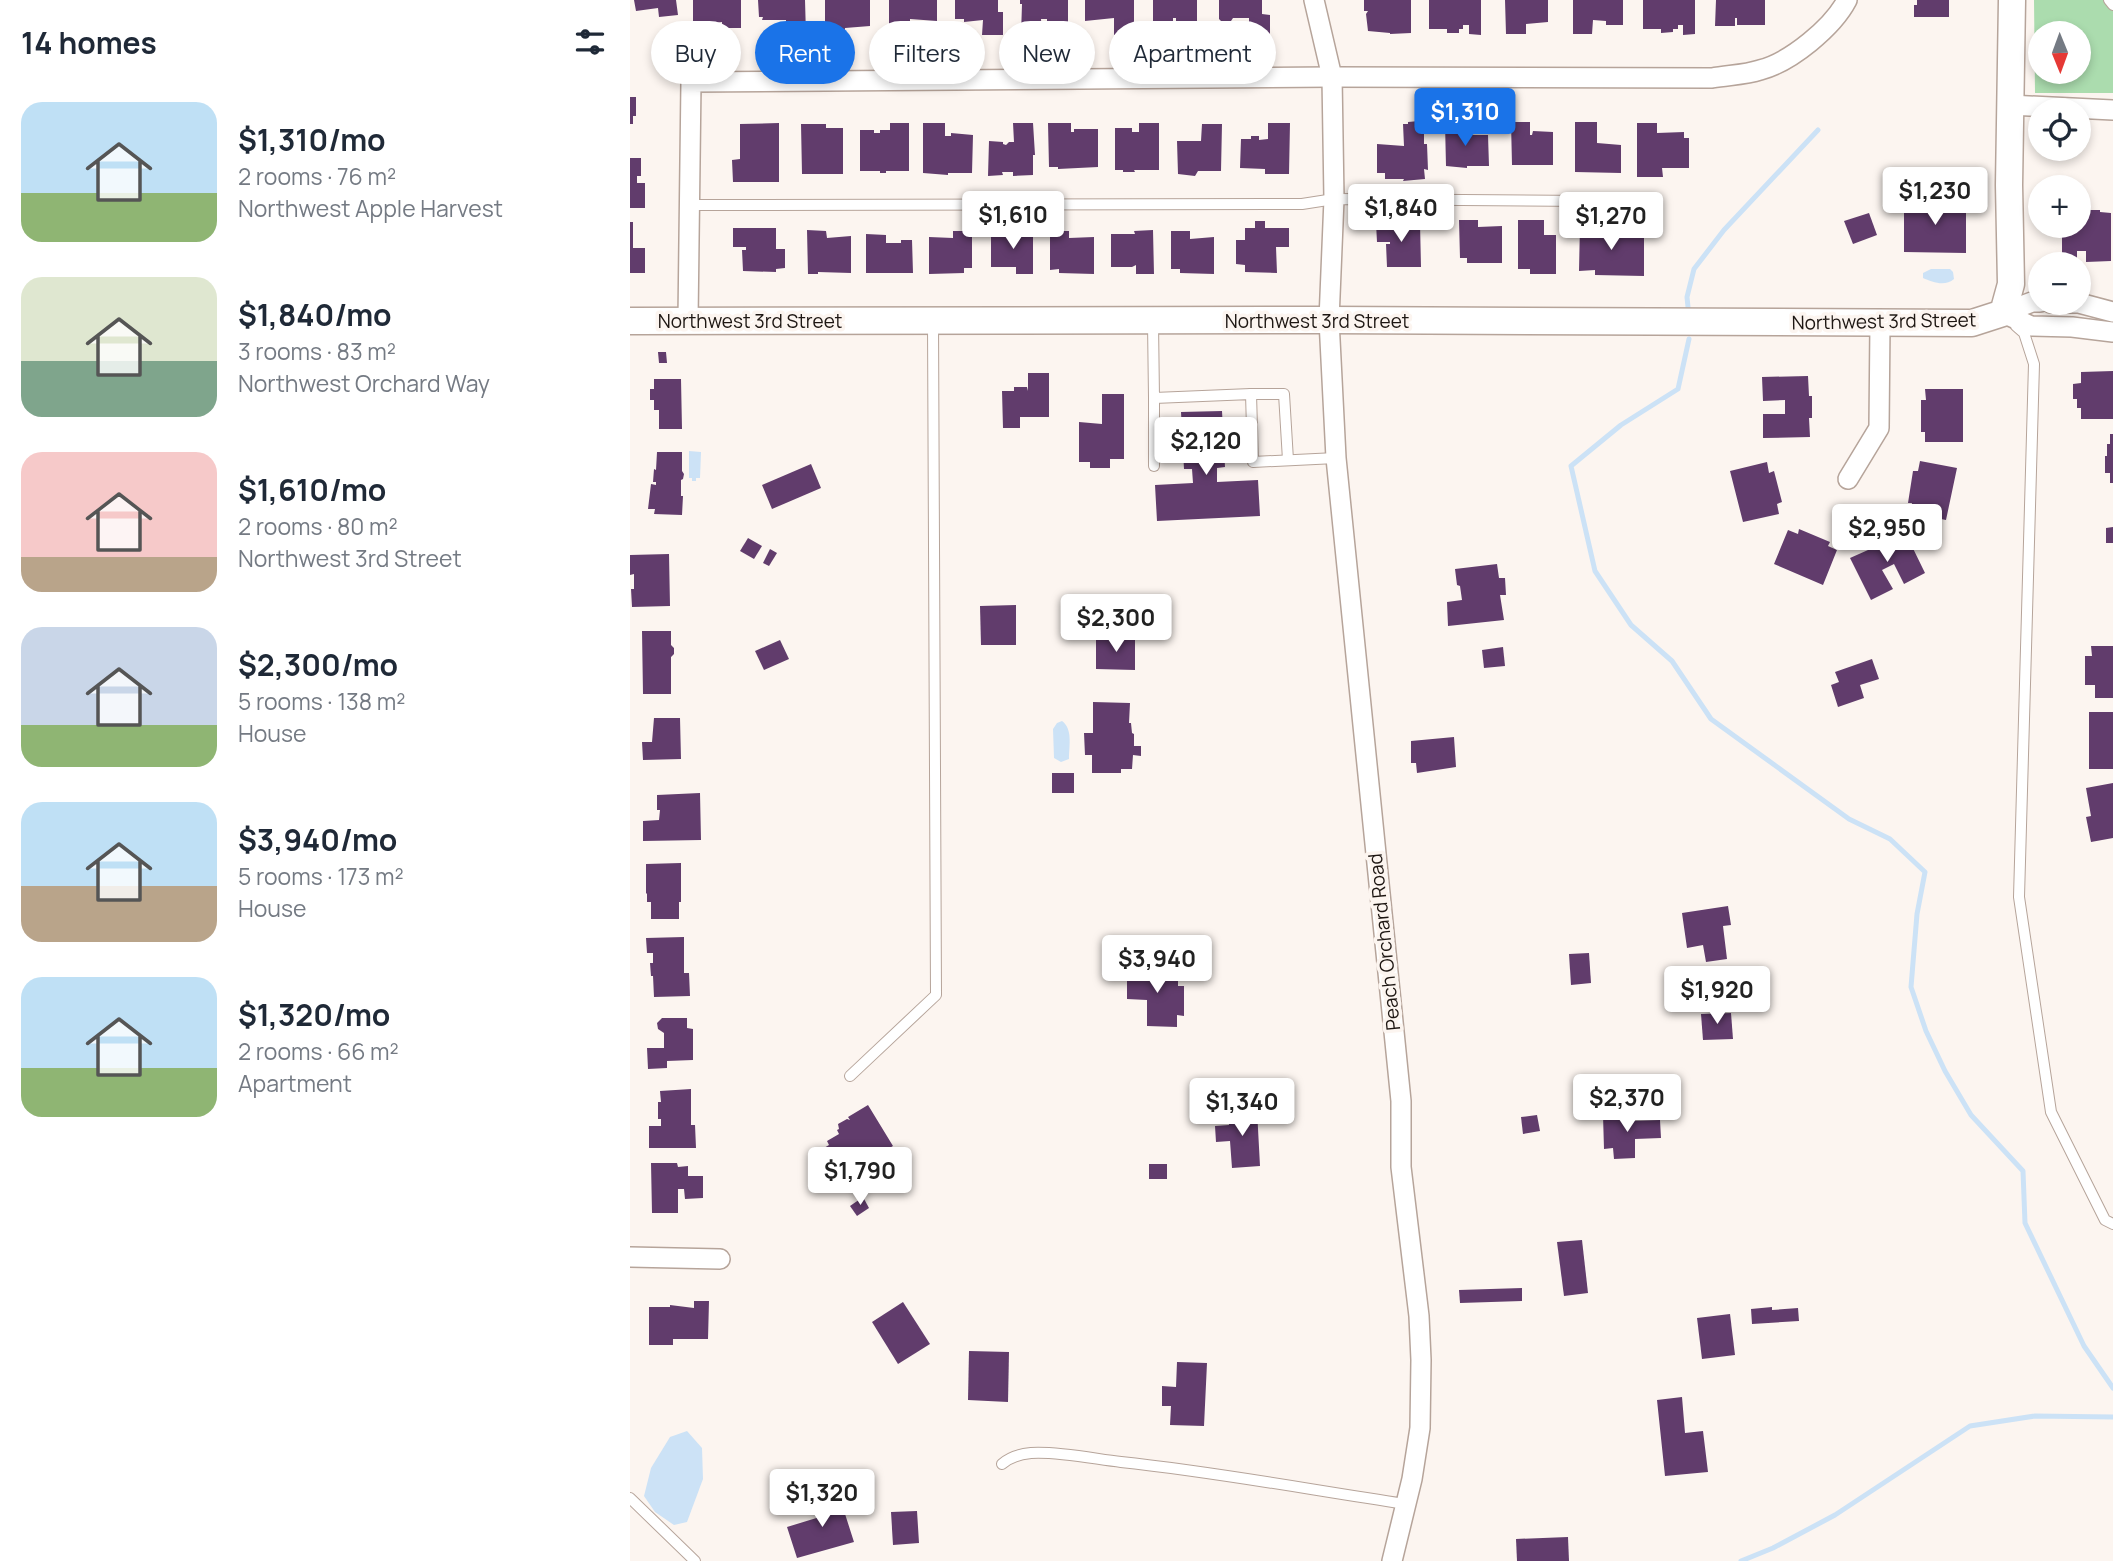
<!DOCTYPE html>
<meta charset="utf-8">
<style>
body{margin:0;font-family:Manrope,sans-serif;background:#f2f2f3;color:#1f2937;height:100vh;display:flex;flex-direction:column;font-size:26px;white-space:nowrap}
*{box-sizing:border-box;margin:0}
p{font-size:23px;color:#747a83}
.icon{flex:none;width:38px;height:38px;fill:none;stroke:currentColor;stroke-width:2;stroke-linecap:round;stroke-linejoin:round}
.map{position:relative;flex:1;overflow:hidden}
.details{display:flex;flex-direction:column;background:#fff;width:630px}
.details>*{flex:none}
.top-card{position:absolute;left:21px;top:21px;width:665px;height:63px;display:flex;gap:14px}
.needle{width:46px;rotate:179deg}
.tools{position:absolute;left:1398px;top:21px;display:grid;gap:14px}
.tools a{display:grid;place-items:center;width:63px;height:63px;border-radius:50%;background:#fff;box-shadow:0 4px 10px #0003;font-size:35px}
.price{position:absolute;translate:-50% -60px;padding:0 16px;border-radius:7px;background:#fff;color:#222;font-size:23px;line-height:46px;filter:drop-shadow(0 2px 4px #0008)}
.price::after{content:'';position:absolute;left:50%;top:42px;width:21px;height:16px;margin-left:-10px;background:inherit;clip-path:polygon(0 0,100% 0,50% 100%)}
.price.selected{background:#1a73e8;color:#fff}
ul{padding:0;list-style:none}
li{display:flex;align-items:center;gap:21px;height:175px;padding:0 21px}
li span{display:grid;place-items:center;flex:none;width:196px;height:140px;border-radius:21px;color:#555}
li>.icon{margin-inline-start:auto}
span .icon{width:84px;height:84px;fill:#fffc;stroke-width:1}
li b{font-size:30px}
h2{display:flex;justify-content:space-between;align-items:center;height:84px;padding:0 21px;font-size:30px}
.pill{padding:0 24px;border-radius:32px;background:#fff;box-shadow:0 4px 10px #0003;font-size:24px;line-height:63px}
.pill.selected{background:#1a73e8;color:#fff}
main{display:flex;flex:1;min-height:0}
.map>svg:first-child{display:block}
</style>
<main>
<section class="details">
<h2>14 homes<svg class="icon" aria-label="filters" viewBox="0 0 24 24"><path d="M4 7h16M4 17h16"/><circle cx="9" cy="7" r="2"/><circle cx="15" cy="17" r="2"/></svg></h2>
<ul>
<li><span style="background:linear-gradient(#bfe0f5 65%,#8fb573 0)"><svg class="icon" aria-label="home" viewBox="0 0 24 24"><path d="M3 11l9-7 9 7M6 9v11h12V9"/></svg></span><div><b>$1,310/mo</b><p>2 rooms · 76 m²</p><p>Northwest Apple Harvest</p></div></li>
<li><span style="background:linear-gradient(#dfe7d0 60%,#7fa58c 0)"><svg class="icon" aria-label="home" viewBox="0 0 24 24"><path d="M3 11l9-7 9 7M6 9v11h12V9"/></svg></span><div><b>$1,840/mo</b><p>3 rooms · 83 m²</p><p>Northwest Orchard Way</p></div></li>
<li><span style="background:linear-gradient(#f6c9c9 75%,#b9a48a 0)"><svg class="icon" aria-label="home" viewBox="0 0 24 24"><path d="M3 11l9-7 9 7M6 9v11h12V9"/></svg></span><div><b>$1,610/mo</b><p>2 rooms · 80 m²</p><p>Northwest 3rd Street</p></div></li>
<li><span style="background:linear-gradient(#c9d6e8 70%,#8fb573 0)"><svg class="icon" aria-label="home" viewBox="0 0 24 24"><path d="M3 11l9-7 9 7M6 9v11h12V9"/></svg></span><div><b>$2,300/mo</b><p>5 rooms · 138 m²</p><p>House</p></div></li>
<li><span style="background:linear-gradient(#bfe0f5 60%,#b9a48a 0)"><svg class="icon" aria-label="home" viewBox="0 0 24 24"><path d="M3 11l9-7 9 7M6 9v11h12V9"/></svg></span><div><b>$3,940/mo</b><p>5 rooms · 173 m²</p><p>House</p></div></li>
<li><span style="background:linear-gradient(#bfe0f5 65%,#8fb573 0)"><svg class="icon" aria-label="home" viewBox="0 0 24 24"><path d="M3 11l9-7 9 7M6 9v11h12V9"/></svg></span><div><b>$1,320/mo</b><p>2 rooms · 66 m²</p><p>Apartment</p></div></li>
</ul>
</section>
<div class="map">
<svg width="1483" height="1561" viewBox="0 0 1483 1561">
<rect width="100%" height="100%" fill="#fcf5f0"/>
<!-- green -->
<path fill="#abdcae" fill-rule="evenodd" d="M1404 0H1483V93H1405ZM1410 33H1449V72H1410Z"/>
<!-- water -->
<g fill="#cce2f6">
<path d="M1301 269H1320L1323 272 1324 279C1315 287 1302 282 1293 278V273Z"/>
<polygon points="59,451 71,452 70,478 66,478 66,481 62,481 62,478 59,478"/>
<path d="M432 721C443 729 439 746 439 759L431 762 424 758 423 729 427 723Z"/>
<polygon points="57,1431 72,1448 73,1479 57,1522 44,1525 25,1512 14,1496 21,1468 40,1437"/>
</g>
<g fill="none" stroke-linecap="round" stroke-linejoin="round">
<!-- stream -->
<g stroke="#cce2f6" stroke-width="5">
<polyline points="1058,307 1057,297 1064,269 1094,230 1188,130"/>
<polyline points="1059,339 1048,389 991,425 941,466 965,571 1001,625 1042,661 1081,719 1219,819 1260,839 1295,872 1287,914 1281,987 1296,1031 1315,1071 1341,1115 1393,1171 1395,1223 1454,1346 1483,1388"/>
<polyline points="1111,1561 1143,1548 1205,1515 1340,1426 1405,1416 1483,1417"/>
</g>
</g>
<!-- building -->
<g fill="#613c6c">
<polygon points="4,0 46,0 48,15 29,17 28,8 6,11"/>
<polygon points="63,0 111,0 111,28 92,28 92,22 74,24 74,21 63,22"/>
<polygon points="128,0 175,0 176,35 156,35 156,20 132,20 133,17 129,17"/>
<polygon points="195,0 240,0 240,26 215,28 214,36 195,36"/>
<polygon points="259,0 307,0 307,21 280,19 280,35 259,36"/>
<polygon points="325,0 368,0 368,12 373,12 373,35 352,35 353,20 334,22 334,19 325,19"/>
<polygon points="390,0 438,0 438,24 417,24 417,19 411,19 412,35 391,35 392,4 390,4"/>
<polygon points="455,0 504,0 504,35 484,35 484,18 455,21"/>
<polygon points="523,0 567,0 567,35 546,35 546,18 543,18 543,21 538,23 523,23"/>
<polygon points="589,0 632,0 632,14 640,15 640,35 619,35 619,18 603,18 599,24 593,23 589,19"/>
<polygon points="734,0 781,0 781,33 760,34 760,33 738,31 736,14 738,11 734,11"/>
<polygon points="799,0 851,0 851,35 839,34 839,25 833,25 833,29 829,29 829,33 817,33 817,29 799,29"/>
<polygon points="875,0 918,0 918,22 896,24 896,34 876,34"/>
<polygon points="943,0 993,0 993,25 976,25 976,21 963,20 962,34 943,34"/>
<polygon points="1013,0 1065,0 1065,34 1053,35 1053,25 1048,25 1048,29 1043,29 1043,32 1031,33 1031,29 1013,29"/>
<polygon points="1086,0 1135,0 1135,25 1107,25 1107,18 1105,18 1105,26 1085,26"/>
<polygon points="1287,0 1319,0 1319,17 1284,17 1284,5 1287,5"/>
<polygon points="0,97 6,97 6,116 3,116 3,124 0,124"/>
<polygon points="789,121 789,123 794,124 794,144 797,144 798,170 794,169 795,179 773,181 774,179 755,179 755,173 747,173 747,144 774,146 773,124 778,124 778,122"/>
<polygon points="881,122 900,122 900,135 902,135 903,131 923,132 923,165 882,165"/>
<polygon points="945,122 967,122 967,143 991,145 991,173 945,172"/>
<polygon points="149,123 149,182 103,182 102,160 110,159 110,124"/>
<polygon points="260,123 279,123 279,171 256,171 256,173 250,173 250,171 230,171 230,130 244,130 244,133 250,133 250,130 260,130"/>
<polygon points="293,123 315,123 315,136 321,136 321,133 343,135 342,173 318,173 318,175 293,173"/>
<polygon points="383,123 403,123 405,155 403,155 403,175 383,176 383,172 372,172 373,175 358,176 359,141 373,142 373,144 376,145 379,142 384,142"/>
<polygon points="418,123 441,123 441,132 444,132 444,129 468,129 468,167 428,169 428,167 419,167"/>
<polygon points="509,123 529,123 529,170 504,170 505,172 493,172 493,170 485,170 485,128 502,128 502,132 509,132"/>
<polygon points="638,123 660,123 659,174 635,174 635,169 610,168 611,139 621,139 621,136 629,136 629,140 638,139"/>
<polygon points="815,123 834,123 835,135 858,135 859,166 837,166 837,168 816,166"/>
<polygon points="1007,123 1027,123 1027,133 1054,132 1054,138 1059,138 1059,168 1032,168 1033,177 1007,177"/>
<polygon points="171,124 196,124 196,128 213,128 213,174 172,174"/>
<polygon points="572,124 592,124 591,171 568,171 565,176 548,174 547,141 571,141"/>
<polygon points="0,158 11,158 11,176 7,176 7,183 15,183 15,208 0,208"/>
<polygon points="1285,199 1299,199 1300,210 1305,211 1304,206 1313,206 1313,200 1326,200 1327,203 1336,202 1336,253 1274,252 1274,201 1285,201"/>
<polygon points="1449,207 1459,207 1459,210 1470,210 1470,212 1481,213 1481,261 1456,262 1456,251 1447,251 1447,260 1432,260 1432,226 1449,226"/>
<polygon points="1239,213 1247,235 1223,244 1214,221"/>
<polygon points="829,220 848,220 848,227 872,226 872,263 837,263 837,258 830,258"/>
<polygon points="888,220 914,220 914,235 926,235 926,274 900,274 900,269 888,269"/>
<polygon points="625,221 635,221 635,228 659,228 659,247 646,247 647,273 615,272 615,265 606,264 606,240 615,240 615,228 625,228"/>
<polygon points="0,222 3,222 3,248 15,248 15,273 0,273"/>
<polygon points="746,223 790,223 791,267 757,267 756,244 760,244 760,242 747,242"/>
<polygon points="950,225 970,225 971,232 1014,233 1014,276 965,275 965,270 949,271"/>
<polygon points="103,228 146,228 146,249 155,249 155,268 146,269 146,272 113,271 112,250 116,250 116,247 103,247"/>
<polygon points="177,230 196,231 197,238 221,236 221,273 188,272 188,274 178,274"/>
<polygon points="403,230 403,274 386,274 386,267 361,267 361,233 385,234 385,231"/>
<polygon points="523,230 524,274 506,274 506,265 502,267 481,267 481,234 505,234 504,231"/>
<polygon points="323,231 342,231 342,268 334,268 334,273 299,274 299,237 323,238"/>
<polygon points="420,231 439,231 439,238 464,237 464,274 429,273 429,269 420,270"/>
<polygon points="541,231 560,231 560,239 584,237 584,274 550,273 550,269 541,269"/>
<polygon points="236,234 256,235 256,243 271,243 271,240 282,240 283,273 236,273"/>
<polygon points="28,352 36,352 37,363 29,363"/>
<polygon points="1483,371 1483,419 1451,419 1451,408 1447,408 1447,399 1443,399 1443,384 1451,383 1451,372"/>
<polygon points="398,373 419,373 419,417 390,417 390,428 373,428 372,391 384,391 384,387 397,387 398,391"/>
<polygon points="1178,376 1179,396 1182,396 1182,418 1179,418 1180,437 1133,438 1133,414 1155,414 1155,400 1133,401 1132,377"/>
<polygon points="24,379 51,379 52,429 29,429 29,410 24,410 24,400 20,400 20,389 24,389"/>
<polygon points="1295,389 1333,389 1333,442 1295,442 1295,432 1291,432 1291,400 1296,400"/>
<polygon points="472,394 494,394 494,459 480,459 480,468 460,468 460,462 449,462 449,422 472,424"/>
<polygon points="592,411 595,467 587,468 587,482 628,480 630,516 527,521 525,485 563,483 562,469 554,469 551,412"/>
<polygon points="1480,434 1483,434 1483,483 1480,483 1480,473 1475,473 1475,456 1477,456 1477,444 1480,444"/>
<polygon points="27,452 52,452 52,471 54,474 53,479 51,480 51,496 53,496 52,515 24,514 25,509 18,509 21,484 26,485 26,482 23,482 24,469 26,470"/>
<polygon points="1290,461 1327,468 1316,520 1280,513 1282,503 1278,503 1283,471 1288,471"/>
<polygon points="1137,462 1139,473 1144,471 1152,502 1147,504 1149,514 1113,522 1100,471"/>
<polygon points="181,464 191,488 142,509 132,485"/>
<polygon points="1483,527 1483,543 1476,543 1476,528"/>
<polygon points="1169,529 1200,542 1198,546 1207,550 1193,585 1144,564 1158,530 1168,534"/>
<polygon points="1275,532 1295,573 1274,584 1264,564 1252,570 1263,589 1241,600 1220,558 1238,550 1236,547 1256,538 1257,540"/>
<polygon points="118,538 132,546 124,559 110,551"/>
<polygon points="140,549 147,553 139,566 133,563"/>
<polygon points="39,554 40,606 2,607 1,589 4,589 4,574 0,575 0,555"/>
<polygon points="867,564 869,578 875,578 876,595 870,595 874,620 818,626 817,602 832,600 830,586 827,585 825,569"/>
<polygon points="386,605 386,645 351,645 350,606"/>
<polygon points="12,631 41,631 41,645 44,648 44,654 41,657 41,694 13,694"/>
<polygon points="466,639 505,639 505,670 466,669"/>
<polygon points="150,640 159,659 134,670 125,651"/>
<polygon points="1461,646 1483,646 1483,698 1465,698 1465,685 1455,685 1455,656 1462,656"/>
<polygon points="873,647 875,666 854,668 852,650"/>
<polygon points="1242,659 1249,679 1230,685 1234,698 1208,707 1201,685 1209,682 1205,672"/>
<polygon points="463,702 500,703 499,723 501,723 502,733 504,734 504,746 511,746 511,756 503,755 502,769 491,769 491,773 462,773 462,755 455,755 454,733 463,733"/>
<rect x="1459" y="712" width="24" height="57"/>
<polygon points="24,718 50,718 51,759 13,760 12,742 22,742"/>
<polygon points="824,737 826,767 787,773 786,763 781,763 781,741"/>
<rect x="422" y="773" width="22" height="20"/>
<polygon points="1483,783 1483,838 1461,842 1456,817 1461,816 1456,788"/>
<polygon points="70,793 71,840 13,841 13,821 29,820 30,810 27,810 27,795"/>
<polygon points="51,863 51,902 49,902 49,919 21,919 21,902 17,902 17,893 16,894 16,864"/>
<polygon points="1098,906 1101,925 1093,926 1097,959 1076,962 1073,945 1057,948 1052,913"/>
<polygon points="54,937 54,973 59,973 60,996 24,997 23,976 21,976 20,963 23,963 23,953 17,953 16,938"/>
<polygon points="959,953 961,983 941,985 939,954"/>
<polygon points="497,967 515,967 515,972 548,973 548,986 554,986 554,1016 547,1015 547,1027 517,1026 517,1000 497,999"/>
<polygon points="1101,1013 1103,1039 1073,1040 1071,1014"/>
<polygon points="32,1018 57,1018 57,1028 63,1029 63,1060 37,1061 37,1068 18,1069 17,1048 34,1048 34,1033 28,1029 27,1023"/>
<polygon points="997,1086 997,1111 973,1112 973,1087"/>
<polygon points="61,1089 61,1125 65,1125 66,1148 19,1148 19,1126 31,1126 31,1119 28,1119 28,1102 31,1102 30,1091"/>
<polygon points="238,1105 263,1146 244,1157 240,1151 196,1178 182,1155 199,1145 197,1141 209,1134 207,1130 209,1129 208,1124 217,1119 220,1120 218,1117"/>
<polygon points="627,1110 630,1166 602,1168 600,1141 586,1142 585,1126 599,1125 598,1111"/>
<polygon points="998,1114 999,1121 1030,1120 1031,1138 1005,1139 1005,1158 984,1159 983,1148 974,1149 973,1115"/>
<polygon points="907,1115 910,1131 893,1134 891,1117"/>
<polygon points="21,1163 47,1163 48,1167 58,1166 58,1176 73,1176 73,1198 55,1199 54,1189 48,1189 48,1213 22,1213"/>
<rect x="519" y="1164" width="18" height="15"/>
<polygon points="233,1197 239,1208 227,1216 220,1206"/>
<polygon points="952,1240 958,1293 934,1296 927,1242"/>
<polygon points="892,1288 892,1301 830,1303 829,1290"/>
<polygon points="64,1301 79,1301 78,1339 43,1339 43,1345 19,1345 19,1307 40,1307 40,1305 64,1308"/>
<polygon points="273,1302 300,1344 268,1364 242,1322"/>
<polygon points="1142,1307 1142,1310 1168,1308 1169,1321 1122,1324 1121,1309"/>
<polygon points="1100,1314 1105,1355 1072,1359 1067,1318"/>
<polygon points="339,1351 379,1352 378,1402 338,1400"/>
<polygon points="547,1362 577,1363 574,1426 540,1425 541,1406 532,1406 532,1386 546,1387"/>
<polygon points="1052,1397 1055,1433 1073,1431 1078,1472 1035,1476 1027,1400"/>
<polygon points="208,1492 224,1542 167,1558 157,1527 193,1516 188,1498"/>
<polygon points="287,1511 289,1543 263,1545 261,1512"/>
<polygon points="938,1537 939,1561 887,1561 886,1539"/>
</g>
<g fill="none" stroke-linecap="round" stroke-linejoin="round">
<!-- lane casing -->
<g stroke="#b6a49a" stroke-width="12">
<g id="lane">
<polyline points="1479,0 1483,5"/>
<polyline points="60,205 672,204 704,199 956,201"/>
<polyline points="523,323 524,398 621,394 623,462 706,458"/>
<polyline points="1386,326 1394,333 1404,364 1389,897 1421,1112 1475,1220 1483,1224"/>
<polyline points="621,394 654,394 658,460"/>
<polyline points="524,398 524,466"/>
<polyline points="220,1076 306,995 303,322"/>
<path d="M372 1464C380 1457 391 1454 401 1453 427 1451 465 1459 491 1462 587 1472 681 1490 776 1504"/>
<polyline points="0,1498 65,1561"/>
</g>
</g>
<!-- street casing -->
<g stroke="#b6a49a" stroke-width="22">
<g id="street">
<polyline points="684,0 702,77 704,199 699,320 706,458 771,1101 771,1167 789,1316 791,1360 790,1428 782,1479 762,1561"/>
<polyline points="1380,105 1483,110"/>
<polyline points="1421,303 1449,303 1483,312"/>
<polyline points="1373,313 1401,326 1442,327 1483,332"/>
<polyline points="1373,313 1402,302 1410,302"/>
<path d="M58 320 61 82 702 77 1082 78C1098 75 1115 75 1130 70 1161 62 1203 27 1217 0"/>
<polyline points="1218,479 1249,428 1250,324"/>
<polyline points="0,1257 90,1259"/>
</g>
</g>
<!-- secondary casing -->
<g stroke="#b6a49a" stroke-width="29">
<polyline id="secondary" points="0,321 699,320 1342,323 1373,313 1381,284 1379,185 1382,0"/>
</g>
<!-- lane -->
<use href="#lane" stroke="#fff" stroke-width="10"/>
<!-- street -->
<use href="#street" stroke="#fff" stroke-width="19"/>
<!-- secondary -->
<use href="#secondary" stroke="#fff" stroke-width="26"/>
</g>
<g text-anchor="middle" stroke-width="7" stroke-linejoin="round" paint-order="stroke">
<!-- street labels -->
<g font-size="19" fill="#1d1612" stroke="#fcf5f0">
<text x="120" y="328">Northwest 3rd Street</text>
<text x="687" y="328">Northwest 3rd Street</text>
<text transform="translate(1254 321) rotate(-1)" y="7">Northwest 3rd Street</text>
<text transform="translate(754 942) rotate(-96)" y="7">Peach Orchard Road</text>
</g>
</g>
</svg>
<div class="tools">
<a><svg class="needle" viewBox="-14 -14 28 28"><path d="M0-13l5 13h-10z" fill="#e53935"/><path d="M0 13l5-13h-10z" fill="#747a83"/></svg></a>
<a><svg class="icon" aria-label="locate" viewBox="0 0 24 24"><circle cx="12" cy="12" r="6"/><path d="M12 2v4M12 18v4M2 12h4M18 12h4"/></svg></a>
<a>+</a>
<a>−</a>
</div>
<b class="price selected" style="left:835px;top:148px">$1,310</b>
<b class="price" style="left:1305px;top:227px">$1,230</b>
<b class="price" style="left:771px;top:244px">$1,840</b>
<b class="price" style="left:383px;top:251px">$1,610</b>
<b class="price" style="left:981px;top:252px">$1,270</b>
<b class="price" style="left:576px;top:477px">$2,120</b>
<b class="price" style="left:1257px;top:564px">$2,950</b>
<b class="price" style="left:486px;top:654px">$2,300</b>
<b class="price" style="left:527px;top:995px">$3,940</b>
<b class="price" style="left:1087px;top:1026px">$1,920</b>
<b class="price" style="left:997px;top:1134px">$2,370</b>
<b class="price" style="left:612px;top:1138px">$1,340</b>
<b class="price" style="left:230px;top:1207px">$1,790</b>
<b class="price" style="left:192px;top:1529px">$1,320</b>
<div class="top-card">
<a class="pill">Buy</a>
<a class="pill selected">Rent</a>
<a class="pill">Filters</a>
<a class="pill">New</a>
<a class="pill">Apartment</a>
</div>
</div>
</main>
